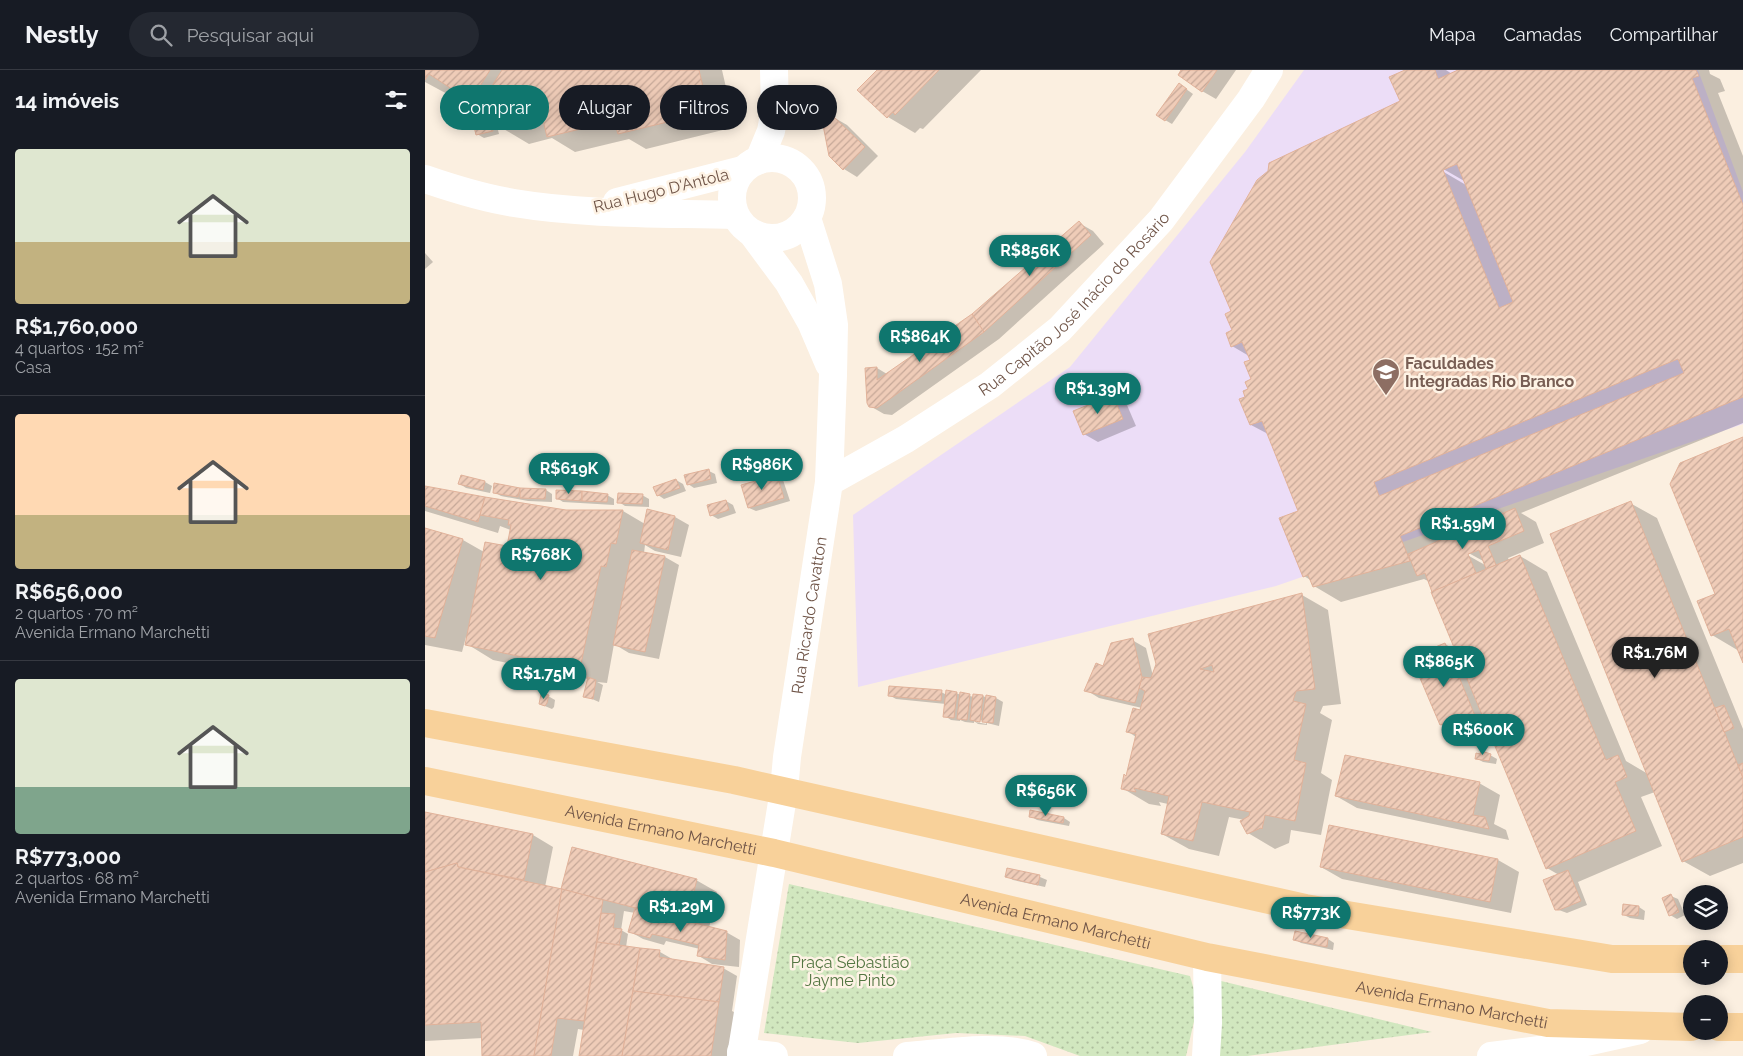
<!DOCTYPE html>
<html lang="pt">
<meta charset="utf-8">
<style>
body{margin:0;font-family:Raleway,sans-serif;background:#242831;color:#f1f3f6;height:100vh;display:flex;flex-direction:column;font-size:19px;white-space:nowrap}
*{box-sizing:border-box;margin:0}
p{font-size:16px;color:#9ea1a6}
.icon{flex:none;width:28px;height:28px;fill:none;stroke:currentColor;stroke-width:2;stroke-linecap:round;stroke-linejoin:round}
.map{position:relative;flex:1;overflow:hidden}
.details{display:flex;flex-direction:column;background:#171b24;width:425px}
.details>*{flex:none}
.banner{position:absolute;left:15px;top:15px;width:475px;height:45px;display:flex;gap:10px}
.buttons{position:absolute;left:1258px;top:815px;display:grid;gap:10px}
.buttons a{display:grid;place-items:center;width:45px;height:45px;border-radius:50%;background:#171b24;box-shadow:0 2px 12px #0003;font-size:25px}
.price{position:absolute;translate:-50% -42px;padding:0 11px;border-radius:18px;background:#0f766e;color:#fff;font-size:16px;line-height:32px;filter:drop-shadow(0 1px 2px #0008)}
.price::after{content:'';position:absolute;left:50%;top:30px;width:15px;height:11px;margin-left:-8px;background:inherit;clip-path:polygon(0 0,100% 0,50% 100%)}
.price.selected{background:#222;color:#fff}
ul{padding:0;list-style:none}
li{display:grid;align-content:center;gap:10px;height:265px;padding:0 15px}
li+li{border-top:1px solid #363941}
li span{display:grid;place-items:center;height:155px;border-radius:5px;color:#555}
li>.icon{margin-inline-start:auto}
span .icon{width:90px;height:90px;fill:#fffc;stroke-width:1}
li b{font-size:21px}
h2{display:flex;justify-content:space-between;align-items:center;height:60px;padding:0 15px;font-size:21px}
.chip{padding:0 18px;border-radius:22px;background:#171b24;box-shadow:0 2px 12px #0003;font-size:18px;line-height:45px}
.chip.selected{background:#0f766e;color:#fff}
header{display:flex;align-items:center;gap:30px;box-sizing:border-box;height:70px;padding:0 25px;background:#171b24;border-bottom:1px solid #363941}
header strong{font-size:24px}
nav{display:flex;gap:28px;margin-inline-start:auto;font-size:18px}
.search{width:350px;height:45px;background:#242831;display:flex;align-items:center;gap:12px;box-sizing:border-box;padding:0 18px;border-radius:28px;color:#9ea1a6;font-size:19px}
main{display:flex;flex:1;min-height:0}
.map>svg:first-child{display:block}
</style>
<header>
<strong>Nestly</strong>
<div class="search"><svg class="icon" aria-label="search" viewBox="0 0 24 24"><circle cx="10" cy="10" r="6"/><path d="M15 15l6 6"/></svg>Pesquisar aqui</div>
<nav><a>Mapa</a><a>Camadas</a><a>Compartilhar</a></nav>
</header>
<main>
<section class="details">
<h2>14 imóveis<svg class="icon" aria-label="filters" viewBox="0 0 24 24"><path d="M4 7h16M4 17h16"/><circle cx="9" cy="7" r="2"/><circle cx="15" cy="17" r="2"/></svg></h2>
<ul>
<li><span style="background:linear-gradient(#dfe7d0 60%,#c2b280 0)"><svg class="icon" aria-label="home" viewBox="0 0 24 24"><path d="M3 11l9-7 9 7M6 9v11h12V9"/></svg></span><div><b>R$1,760,000</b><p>4 quartos · 152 m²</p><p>Casa</p></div></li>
<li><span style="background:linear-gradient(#ffd9b3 65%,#c2b280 0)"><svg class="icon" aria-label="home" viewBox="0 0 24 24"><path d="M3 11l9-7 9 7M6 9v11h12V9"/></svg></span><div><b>R$656,000</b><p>2 quartos · 70 m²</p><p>Avenida Ermano Marchetti</p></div></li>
<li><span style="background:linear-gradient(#dfe7d0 70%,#7fa58c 0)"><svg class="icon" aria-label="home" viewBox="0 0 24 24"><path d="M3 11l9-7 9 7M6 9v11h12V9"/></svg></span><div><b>R$773,000</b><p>2 quartos · 68 m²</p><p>Avenida Ermano Marchetti</p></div></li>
</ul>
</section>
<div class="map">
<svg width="1318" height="986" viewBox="0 0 1318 986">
<defs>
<pattern id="grass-dots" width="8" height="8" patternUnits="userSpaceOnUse" patternTransform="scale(1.25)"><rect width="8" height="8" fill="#d1e7bf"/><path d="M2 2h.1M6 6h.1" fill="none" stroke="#aebe9d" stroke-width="1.8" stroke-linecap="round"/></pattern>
<pattern id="building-hatch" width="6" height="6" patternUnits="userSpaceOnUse" patternTransform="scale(1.25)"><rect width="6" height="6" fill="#efccb8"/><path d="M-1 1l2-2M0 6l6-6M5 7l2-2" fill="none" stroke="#c6a898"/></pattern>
</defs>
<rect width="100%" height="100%" fill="#fbefe0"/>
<!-- education -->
<polygon fill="#ecddf7" points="879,0 1273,0 1318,122 1318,354 851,516 433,617 428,445 645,297 820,82"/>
<!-- grass -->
<g fill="url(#grass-dots)">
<polygon points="364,814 765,906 773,934 761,986 655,986 600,966 531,963 433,973 339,963"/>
<polygon points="796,911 1007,962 822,986 794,986"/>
</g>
<!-- shadow -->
<g fill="#0003" fill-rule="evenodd">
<polygon points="0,0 297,0 310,57 221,79 204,69 150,82 127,68 104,74 77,58 74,43 30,19 26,26 0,12"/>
<polygon points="454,0 556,0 498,59 495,58 490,63 463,47 434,20"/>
<polygon points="758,0 811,0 791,29 777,21"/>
<path d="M984 0H1021L1027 4 1036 0H1284L1285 4 1295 9 1300 21 1293 23 1318 86V353L1096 443 1111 452 1119 473 1083 488 1084 490 1095 486 1122 502 1201 691 1223 704 1205 433 1232 448 1318 659V793L1285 806 1258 791 1230 722 1216 727 1237 776 1153 812 1162 835 1142 843 1131 839 1134 805 1122 798 1065 662 1052 669 1036 660 1030 663 1016 655 988 588 1020 574 1032 581 1005 512 999 509 916 532 889 516 887 511 879 506 874 441 843 364 826 355 822 327 828 310 826 291 824 286 807 276 809 261 808 242 976 31ZM1013 96 1041 112V115L1012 98ZM1038 480 1060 492V495L1037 482Z"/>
<polygon points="761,19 768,24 747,54 740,50"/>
<polygon points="62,41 69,44 74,64 59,68 52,64"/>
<polygon points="408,47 422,55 453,86 432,107 419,99"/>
<polygon points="654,153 668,161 679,174 574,269 467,345 459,344 445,336 452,298 462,304 548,245"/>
<polygon points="0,183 8,192 0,199"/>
<polygon points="688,327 702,335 711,356 673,372 659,364"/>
<polygon points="1318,368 1318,590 1314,581 1287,565 1292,524"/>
<polygon points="284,401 290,404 292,413 269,418 263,414"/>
<polygon points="352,406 358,410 365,431 331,441 324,438"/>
<polygon points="36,407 60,412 67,416 65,423 41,418 35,414"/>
<polygon points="251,410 258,414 261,421 239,429 233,425"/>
<polygon points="0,417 141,442 198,441 220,454 223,441 250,447 264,455 256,487 230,481 220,475 219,483 240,487 254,495 234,589 204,583 189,574 182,613 172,612 178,615 174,632 160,626 163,609 68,590 42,574 43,568 41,567 37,582 0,575 0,459 38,470 59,482 83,477 86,460 75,456 73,463 0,441"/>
<polygon points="95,419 121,420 127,424 127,432 103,431 76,426 69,422"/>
<polygon points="182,425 189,429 189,435 138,432 132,428"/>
<polygon points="217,425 224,429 224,437 200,436 194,432"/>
<polygon points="301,431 308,435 311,443 293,449 286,445"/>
<polygon points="877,525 903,540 916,634 898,636 895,643 907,650 896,703 907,710 896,765 866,760 864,773 850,779 823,763 820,750 804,747 794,786 764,779 737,764 743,734 734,732 736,736 724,734 697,718 702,707 711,667 702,661 717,638 674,628 661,620 679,598 707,570 721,578 728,606"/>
<path d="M516 622 522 625 531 623 536 625V624L549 627 558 626 562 628V627L571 628 578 632 574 656 562 653V655L553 654 549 651V653L540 652 535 650V651L526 650 520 646 521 634 471 629 464 625ZM551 650 562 651 561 654 551 652Z"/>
<polygon points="123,626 130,630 129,637 127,639 115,634"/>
<polygon points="1065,685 1072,689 1071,694 1058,692 1051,688 1055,686"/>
<polygon points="1054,713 1075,725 1069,754 1081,760 1084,770 932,738 911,726"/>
<polygon points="0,744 108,765 128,777 120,817 137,821 271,810 292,822 284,858 301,862 315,870 314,897 287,894 274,886 275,879 241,871 239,875 218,869 204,861 210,843 199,841 196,860 203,864 201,877 235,882 249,890 298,898 312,906 307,941 314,945 308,986 155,986 159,960 153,959 148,986 59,986 58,968 0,971"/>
<polygon points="605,746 639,748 645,752 644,756 612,750"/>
<polygon points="905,756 1073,790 1094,802 1086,843 917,809 896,797"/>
<polygon points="583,799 615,807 622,810 620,817 588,810 582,806"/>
<polygon points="1246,826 1253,829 1260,845 1252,849 1245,845"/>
<polygon points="1214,837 1220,841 1219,850 1205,848 1199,845"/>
<polygon points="869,869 903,869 909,873 908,880 876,873"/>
</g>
<!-- building -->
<g fill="url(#building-hatch)" stroke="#e1b29a" fill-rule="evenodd">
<polygon points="0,0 65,0 47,29 33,23 4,4 0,10"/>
<polygon points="77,0 274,0 284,42 193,64 189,51 122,67 118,50 76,59 67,16"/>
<polygon points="452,0 514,0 470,45 468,42 462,48 432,20"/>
<polygon points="756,0 792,0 777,22 753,5"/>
<path d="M980 0H1010L1013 9 1033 0H1271L1274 6 1267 8 1318 135V327L975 466 985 491 888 517 883 505 878 507 854 448 873 441 837 351 825 355 814 329 820 327 818 321 823 319 820 312 826 309 819 292 825 290 817 272 806 277 801 263 807 260 800 244 806 241 785 192 832 110 843 101 844 93 975 31 964 7ZM1032 94 1088 232 1074 238 1018 100ZM1253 289 1259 303 954 426 949 412Z"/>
<polygon points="754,13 762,19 740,51 731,45"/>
<polygon points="62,39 68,61 51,65 46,44"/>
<polygon points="407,45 440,77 418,100 404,86 398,55"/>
<polygon points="654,151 666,165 559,262 547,244"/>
<polygon points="547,244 559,262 452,338 444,337 442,333 440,298 452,297 452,310"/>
<polygon points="688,325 698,349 658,365 648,341"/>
<polygon points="1318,367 1318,593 1304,559 1286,566 1272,531 1290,524 1245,414 1255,393"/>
<polygon points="284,399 286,409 262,415 259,405"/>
<polygon points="36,405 60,411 58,420 33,414"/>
<polygon points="352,405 359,428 323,438 316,415"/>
<polygon points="251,409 255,418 232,426 228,417"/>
<polygon points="69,413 95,418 93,427 68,423"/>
<polygon points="0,416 60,427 53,452 0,436"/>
<polygon points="95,418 121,419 120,429 95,428"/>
<polygon points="131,420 157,421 157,431 131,429"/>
<polygon points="157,421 183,424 182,432 157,431"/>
<polygon points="193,423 218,424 217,434 192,433"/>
<polygon points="60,427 141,440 198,440 191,474 186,473 181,497 176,496 155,599 40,575 60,472 82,476 86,455 83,455 84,450 55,445"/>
<polygon points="301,430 304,440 285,446 282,435"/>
<polygon points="1206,431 1318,708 1318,767 1257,792 1125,464"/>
<polygon points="1090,438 1099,461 1063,476 1071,495 1061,499 1054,480 1043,484 1051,503 1007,522 1000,503 992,506 983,484"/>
<polygon points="222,439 250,446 243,480 215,473"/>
<polygon points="0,458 38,469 10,568 0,566"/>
<polygon points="207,480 240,486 220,582 188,575"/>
<polygon points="1095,485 1181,690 1193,685 1198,697 1202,707 1190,712 1211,761 1121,799 1006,522"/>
<path d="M877 523 890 619 871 621 868 631 881 634 869 690 881 693 870 751 840 745 837 759 836 758 822 764 815 751 824 746 825 742 777 732 768 771 736 764 744 726 709 718 711 722 696 719 699 704 701 706 711 664 701 662 708 638 715 640 720 621 714 618 717 607 726 608 731 594 723 564ZM787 595 789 602 775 599Z"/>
<polygon points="708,568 717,607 710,633 659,621 671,593 678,596 686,573"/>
<polygon points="1020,573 1053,653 1037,661 1036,659 1032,660 1028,650 1015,655 986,587"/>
<polygon points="163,607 171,610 168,629 158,627"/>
<polygon points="464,616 517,620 516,631 463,626"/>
<polygon points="521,620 532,622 529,648 518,647"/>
<polygon points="535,622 545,624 542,650 532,649"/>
<polygon points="116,624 124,625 122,633 120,636 114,634"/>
<polygon points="548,624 558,625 555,652 545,650"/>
<polygon points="561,625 571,627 568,653 557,652"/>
<polygon points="1299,635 1309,658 1299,662 1290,638"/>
<polygon points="1056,681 1066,684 1064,691 1050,689 1051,683 1055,684"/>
<polygon points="920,685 1055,712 1048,745 1060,747 1064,759 910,726"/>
<polygon points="1318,693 1318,708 1313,695"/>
<polygon points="605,740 639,747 638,753 604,747"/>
<polygon points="0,742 108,764 99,810 33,797 32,793 0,802"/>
<polygon points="904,755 1073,789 1065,832 895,797"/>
<polygon points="147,777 272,809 262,851 136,819"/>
<polygon points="32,793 33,797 137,819 109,986 57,986 56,952 0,955 0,802"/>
<polygon points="582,798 615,805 613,815 580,807"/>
<polygon points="1143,800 1156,831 1134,840 1130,840 1118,810"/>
<polygon points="137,819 178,830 159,951 132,948 126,986 109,986"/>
<polygon points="1246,824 1254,842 1244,846 1237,828"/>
<polygon points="1198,834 1214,836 1213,846 1197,845"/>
<polygon points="210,838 302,861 300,890 272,886 274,875 227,864 225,868 203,862"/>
<polygon points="176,843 190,844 188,858 197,859 194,875 172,872"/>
<polygon points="870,861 903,868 902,877 868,870"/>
<polygon points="172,872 215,878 197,986 154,986"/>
<polygon points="215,878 235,880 234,887 299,897 294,932 208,921"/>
<polygon points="208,921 294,932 286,986 197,986"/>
</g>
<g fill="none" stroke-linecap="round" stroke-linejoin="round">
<!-- minor -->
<g stroke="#fff" stroke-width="28">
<circle cx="347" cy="128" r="40"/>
<polyline points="334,90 346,61 350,40 349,0"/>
<path d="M0 109C29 119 58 128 89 133 161 145 237 143 310 145"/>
<polyline points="192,132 317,100"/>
<polyline points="327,163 364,213 386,252 404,294"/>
<path id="s1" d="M404 412 481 369 565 315 635 259 736 150 826 29 844 0"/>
<polyline points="316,982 349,986"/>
<path id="s2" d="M316 986 359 720 362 687 404 412 408 305 409 255 403 214 382 148"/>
<path d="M482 986C519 983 574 974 608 986"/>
<polyline points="781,986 783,953 782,887"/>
<polyline points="1066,986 1139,977 1215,960"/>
</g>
<!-- major -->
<g stroke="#f8d19a" stroke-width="28">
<polyline points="0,653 309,710 880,838 1187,889 1266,889"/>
<path id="s3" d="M0 711 349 783 782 887 1123 953 1266 957"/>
<polyline points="1294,889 1318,889"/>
<polyline points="1294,957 1318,957"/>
</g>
</g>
<!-- icons -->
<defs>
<g id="university-pin" transform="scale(1.4375)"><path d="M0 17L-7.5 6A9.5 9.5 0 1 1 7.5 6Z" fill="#8d6e63" stroke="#fef3e5"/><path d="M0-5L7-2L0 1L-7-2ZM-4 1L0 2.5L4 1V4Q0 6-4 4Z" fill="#fff"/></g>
</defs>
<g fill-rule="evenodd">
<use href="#university-pin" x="961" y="302"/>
</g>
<g text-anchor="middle" stroke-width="5" stroke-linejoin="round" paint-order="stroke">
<!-- street labels -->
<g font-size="16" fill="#705548" stroke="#fef3e5">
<text transform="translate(236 120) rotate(-14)" y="6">Rua Hugo D'Antola</text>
<text dy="6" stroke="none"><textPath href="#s1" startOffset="305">Rua Capitão José Inácio do Rosário</textPath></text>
<text dy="6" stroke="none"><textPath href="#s2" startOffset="446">Rua Ricardo Cavatton</textPath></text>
<text dy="6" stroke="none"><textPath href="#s3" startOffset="241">Avenida Ermano Marchetti</textPath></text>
<text dy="6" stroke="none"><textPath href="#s3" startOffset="646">Avenida Ermano Marchetti</textPath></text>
<text dy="6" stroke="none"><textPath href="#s3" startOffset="1051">Avenida Ermano Marchetti</textPath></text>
</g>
<!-- education labels -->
<g font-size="16" font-weight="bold" fill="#785e54" stroke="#fef3e5" text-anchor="start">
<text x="980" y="299">Faculdades<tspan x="980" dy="18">Integradas Rio Branco</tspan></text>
</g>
<!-- park labels -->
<g font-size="16" fill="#537642" stroke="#fef3e5">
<text x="425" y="898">Praça Sebastião<tspan x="425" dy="18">Jayme Pinto</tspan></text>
</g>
</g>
</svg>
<div class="buttons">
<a><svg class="icon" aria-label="layers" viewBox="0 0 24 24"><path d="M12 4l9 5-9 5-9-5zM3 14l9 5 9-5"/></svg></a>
<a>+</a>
<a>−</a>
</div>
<b class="price" style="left:605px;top:207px">R$856K</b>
<b class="price" style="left:495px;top:293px">R$864K</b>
<b class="price" style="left:673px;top:345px">R$1.39M</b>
<b class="price" style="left:337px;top:421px">R$986K</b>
<b class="price" style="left:144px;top:425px">R$619K</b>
<b class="price" style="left:1038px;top:480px">R$1.59M</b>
<b class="price" style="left:116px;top:511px">R$768K</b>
<b class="price selected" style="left:1230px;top:609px">R$1.76M</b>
<b class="price" style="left:1019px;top:618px">R$865K</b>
<b class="price" style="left:119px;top:630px">R$1.75M</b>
<b class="price" style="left:1058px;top:686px">R$600K</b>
<b class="price" style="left:621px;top:747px">R$656K</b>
<b class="price" style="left:256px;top:863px">R$1.29M</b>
<b class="price" style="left:886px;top:869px">R$773K</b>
<div class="banner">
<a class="chip selected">Comprar</a>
<a class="chip">Alugar</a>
<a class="chip">Filtros</a>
<a class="chip">Novo</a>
</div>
</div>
</main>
